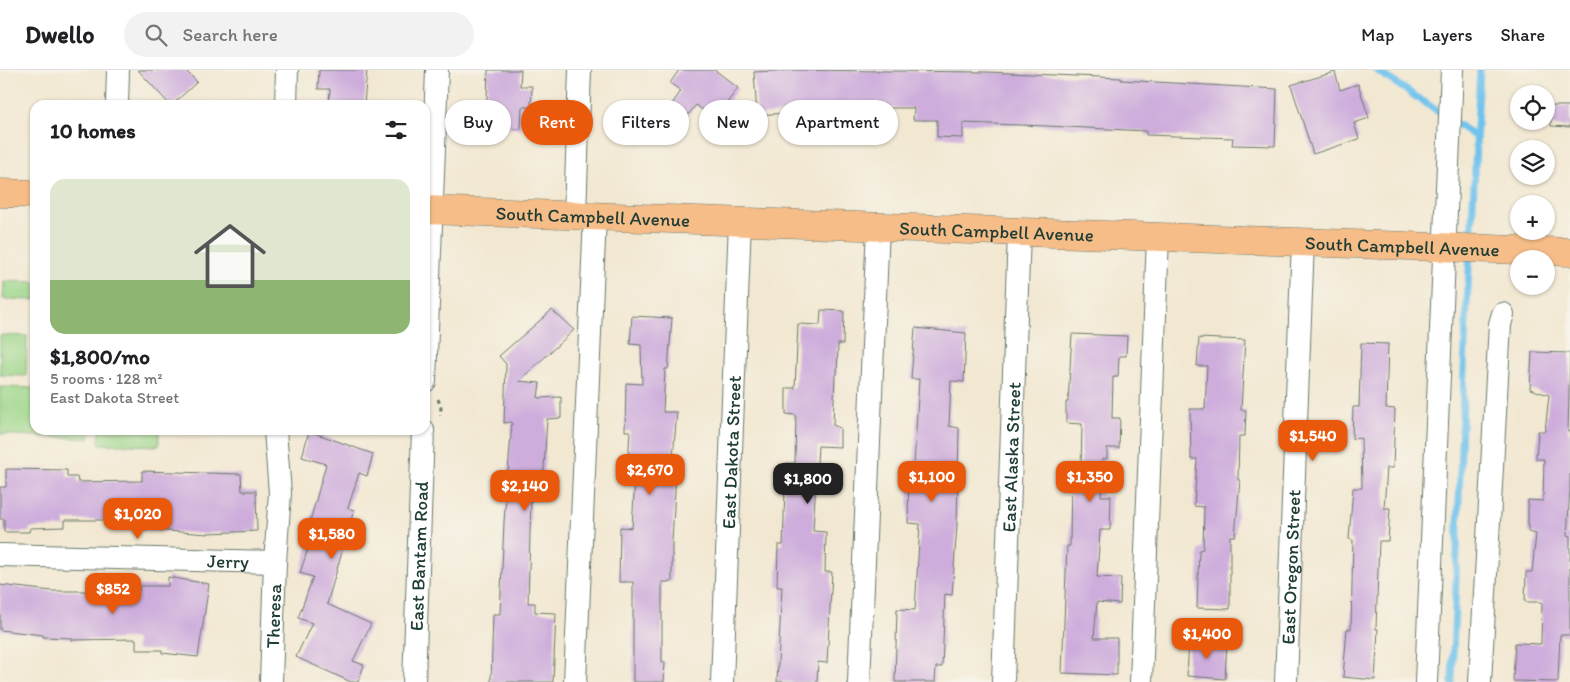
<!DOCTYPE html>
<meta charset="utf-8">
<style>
body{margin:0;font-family:Itim,sans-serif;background:#f2f2f2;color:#202124;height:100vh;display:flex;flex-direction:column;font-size:19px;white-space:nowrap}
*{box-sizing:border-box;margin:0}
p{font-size:16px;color:#757577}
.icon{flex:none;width:28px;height:28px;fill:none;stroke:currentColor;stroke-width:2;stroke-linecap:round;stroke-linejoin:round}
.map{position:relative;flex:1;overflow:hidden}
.sheet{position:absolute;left:30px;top:30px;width:400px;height:335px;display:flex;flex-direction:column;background:#fff;border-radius:15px;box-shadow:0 1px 4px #0004}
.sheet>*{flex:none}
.hud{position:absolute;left:445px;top:30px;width:475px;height:45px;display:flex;gap:10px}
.buttons{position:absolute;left:1510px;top:15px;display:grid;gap:10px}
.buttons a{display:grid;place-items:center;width:45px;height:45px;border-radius:50%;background:#fff;box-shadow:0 1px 4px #0004;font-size:25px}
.price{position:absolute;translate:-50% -42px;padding:0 11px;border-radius:10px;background:#ea580c;color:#fff;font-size:16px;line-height:32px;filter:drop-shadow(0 1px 2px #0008)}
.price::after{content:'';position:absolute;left:50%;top:30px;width:15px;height:11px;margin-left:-8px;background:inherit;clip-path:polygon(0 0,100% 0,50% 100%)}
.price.on{background:#222;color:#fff}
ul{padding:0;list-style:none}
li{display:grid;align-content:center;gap:10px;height:265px;padding:0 20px}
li+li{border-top:1px solid #e0e0e0}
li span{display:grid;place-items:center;height:155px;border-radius:15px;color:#555}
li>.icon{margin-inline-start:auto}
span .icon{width:90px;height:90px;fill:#fffc;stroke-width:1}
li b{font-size:21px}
h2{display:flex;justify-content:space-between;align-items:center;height:60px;padding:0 20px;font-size:21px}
.chip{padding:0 18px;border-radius:22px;background:#fff;box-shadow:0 1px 4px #0004;font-size:18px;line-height:45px}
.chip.on{background:#ea580c;color:#fff}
header{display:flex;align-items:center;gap:30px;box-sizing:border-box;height:70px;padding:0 25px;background:#fff;border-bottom:1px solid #e0e0e0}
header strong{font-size:24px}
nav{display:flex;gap:28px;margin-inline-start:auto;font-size:18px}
.search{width:350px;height:45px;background:#f2f2f2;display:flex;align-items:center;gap:12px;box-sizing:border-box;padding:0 18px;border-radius:28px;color:#757577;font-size:19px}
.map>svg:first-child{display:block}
</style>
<header>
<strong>Dwello</strong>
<div class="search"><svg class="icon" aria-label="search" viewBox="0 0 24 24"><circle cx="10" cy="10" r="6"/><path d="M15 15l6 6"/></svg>Search here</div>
<nav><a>Map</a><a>Layers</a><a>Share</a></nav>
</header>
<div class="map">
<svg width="1570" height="612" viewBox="0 0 1570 612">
<rect width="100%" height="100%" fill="#f7f3e8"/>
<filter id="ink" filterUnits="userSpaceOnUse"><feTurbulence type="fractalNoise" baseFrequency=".02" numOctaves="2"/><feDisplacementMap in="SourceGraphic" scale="10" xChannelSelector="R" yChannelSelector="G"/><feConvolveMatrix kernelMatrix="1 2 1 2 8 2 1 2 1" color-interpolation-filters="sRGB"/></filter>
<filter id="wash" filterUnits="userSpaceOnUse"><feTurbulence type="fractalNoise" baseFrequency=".0096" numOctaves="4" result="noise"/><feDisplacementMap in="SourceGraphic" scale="20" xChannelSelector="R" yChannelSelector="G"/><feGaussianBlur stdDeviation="1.12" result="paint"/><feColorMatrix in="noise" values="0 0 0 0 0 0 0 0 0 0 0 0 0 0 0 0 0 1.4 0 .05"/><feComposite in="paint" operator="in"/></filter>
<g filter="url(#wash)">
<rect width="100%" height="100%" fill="#f2e8d2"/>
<!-- green -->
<g fill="#9bd588" stroke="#5d895e">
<polygon points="4,211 35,212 35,230 3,229"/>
<polygon points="0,265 27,266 26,306 0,305"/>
<polygon points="0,317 35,318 35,360 90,360 89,369 0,364"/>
<polygon points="100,360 159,361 159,376 99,374"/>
</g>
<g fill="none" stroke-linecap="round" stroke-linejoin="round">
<!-- stream -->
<g stroke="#6fc3ec" stroke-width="7">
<polyline points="1376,0 1445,46"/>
<polyline points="1454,52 1476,67"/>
<polyline points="1471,172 1480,0"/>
<polyline points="1452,612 1466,250 1470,183"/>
</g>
</g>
<g id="blocks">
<!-- building -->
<g fill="#ceaddc">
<polygon points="138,0 185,0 197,12 172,35 170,35"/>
<polygon points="319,0 367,0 364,35 329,35 330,19 318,19"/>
<polygon points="488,0 521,0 520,16 532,16 531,37 522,37 521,59 486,57"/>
<polygon points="679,0 715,0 738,18 715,49 696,35 688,45 672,34 681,21 670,13"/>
<polygon points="794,0 986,2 1121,8 1121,10 1277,19 1275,76 1232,75 1233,68 1146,65 1146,61 1047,56 963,53 963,68 937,67 937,50 913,50 914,38 874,38 873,42 853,42 852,46 830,45 831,40 757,45 754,2"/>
<polygon points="1335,2 1340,20 1358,14 1369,48 1354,53 1359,69 1313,84 1291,15"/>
<polygon points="1551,36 1570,36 1570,57 1551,56"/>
<polygon points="552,240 574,260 519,311 540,313 538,328 561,327 561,348 547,349 542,430 531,430 528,533 535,533 535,542 556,543 553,612 491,612 493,544 500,544 504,452 512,352 504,353 506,294 499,286"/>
<polygon points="821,240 844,241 843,274 838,274 837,305 835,305 833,355 840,358 840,377 818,376 813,461 826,462 825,502 832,502 827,593 818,592 817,612 777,612 782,517 777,517 778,475 783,475 786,393 795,393 796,345 786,344 786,318 795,318 798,254 820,255"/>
<polygon points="632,246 672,248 668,299 665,299 663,342 677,342 673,387 677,387 672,471 672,512 662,512 662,592 665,592 664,612 633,612 633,512 619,512 620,457 632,458 635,408 627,408 630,361 625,361 626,313 642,314 641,275 630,274"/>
<polygon points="915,258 966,263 964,312 951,311 949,356 959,358 957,455 952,525 945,524 942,597 936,597 935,612 895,612 897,539 915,540 920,454 908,453 909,396 914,396 919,309 911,309"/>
<polygon points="1072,264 1127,266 1126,286 1119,286 1118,307 1113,307 1112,348 1120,348 1119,378 1107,378 1107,389 1102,389 1101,426 1111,426 1110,460 1100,460 1097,507 1121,508 1120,534 1097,532 1094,568 1117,568 1117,605 1062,603 1067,476 1070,476 1071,399 1081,399 1082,354 1066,353 1066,332 1068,332"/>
<polygon points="1199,268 1245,270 1241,340 1246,340 1245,366 1239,366 1238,410 1240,410 1235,466 1230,466 1230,539 1197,538 1199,480 1203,479 1204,437 1194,436 1197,389 1191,389 1190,339 1205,339 1207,296 1197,296"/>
<polygon points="1361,273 1388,274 1386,338 1395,339 1393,398 1387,398 1384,438 1390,438 1388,471 1379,471 1376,559 1378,559 1375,610 1343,607 1347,559 1351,559 1353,470 1349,469 1353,418 1362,418 1361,368 1352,369 1353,337 1359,337"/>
<polygon points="1532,282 1570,283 1568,362 1570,362 1570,420 1567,465 1570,466 1570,565 1560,565 1558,612 1513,611 1515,573 1541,574 1542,532 1525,532 1526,502 1532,502 1536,464 1528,462 1528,430 1543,431 1544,389 1536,389 1538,361 1545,361 1549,325 1530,319"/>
<polygon points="309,361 373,384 367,406 359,403 348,438 354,440 327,534 371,554 353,591 364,595 358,612 351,612 296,587 312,553 298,548 313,507 300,503 315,457 309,455 326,394 302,387"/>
<polygon points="6,399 67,400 67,407 77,407 78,412 142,411 142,401 241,404 242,421 256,421 257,461 208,463 208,464 141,459 141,450 65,450 65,457 30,458 29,462 4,462 4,449 0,449 0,417 6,417"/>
<polygon points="168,507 209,514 198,587 162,583 162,580 136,580 136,569 72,570 72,568 43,567 43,565 0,560 0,515 52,521 139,521 139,516 168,516"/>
<polygon points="1189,571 1227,572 1225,609 1187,606"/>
</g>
</g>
</g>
<g filter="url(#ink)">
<use href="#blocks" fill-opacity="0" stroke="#69796b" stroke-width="1"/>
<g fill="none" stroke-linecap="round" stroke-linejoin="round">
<!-- minor casing -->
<g stroke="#69796b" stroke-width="24">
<g id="minor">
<polyline points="117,35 118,0"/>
<polyline points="286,35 287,0"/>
<polyline points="575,145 580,0"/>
<polyline points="425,311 437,0"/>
<path id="s1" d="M0 485 275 492"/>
<path id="s2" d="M271 612 275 492 280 423 275 360"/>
<path id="s3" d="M414 612 423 360"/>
<polyline points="575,612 595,146"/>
<path id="s4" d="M722 612 740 151"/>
<polyline points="859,612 878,156"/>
<path id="s5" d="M1003 612 1019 162"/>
<polyline points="1141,612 1158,166"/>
<path id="s6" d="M1286 612 1303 171"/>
<polyline points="1426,612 1452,0"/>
<polyline points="1480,612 1500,254 1503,244"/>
</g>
</g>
<!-- major casing -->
<g stroke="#69796b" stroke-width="29">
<g id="major">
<polyline points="0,123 35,124"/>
<path id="s7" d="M425 140 1570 182"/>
</g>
</g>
<!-- path -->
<polyline stroke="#69796b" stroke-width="3" stroke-dasharray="4 4" stroke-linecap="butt" points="438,329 441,338 440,345"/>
<!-- minor -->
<use href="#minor" stroke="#fff" stroke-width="22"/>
<!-- major -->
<use href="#major" stroke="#f7bd88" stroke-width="28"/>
</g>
</g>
<g text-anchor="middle" stroke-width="4" stroke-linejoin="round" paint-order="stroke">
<!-- street labels -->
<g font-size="19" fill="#1f3d34" stroke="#f7f3e8">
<text dy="7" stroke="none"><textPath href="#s7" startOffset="168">South Campbell Avenue</textPath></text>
<text dy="7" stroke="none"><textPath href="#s7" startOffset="572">South Campbell Avenue</textPath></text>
<text dy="7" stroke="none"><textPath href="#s7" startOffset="978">South Campbell Avenue</textPath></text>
<text dy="7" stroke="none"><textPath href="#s4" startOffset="230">East Dakota Street</textPath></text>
<text dy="7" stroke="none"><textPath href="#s5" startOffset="225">East Alaska Street</textPath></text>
<text dy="7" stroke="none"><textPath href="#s3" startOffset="126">East Bantam Road</textPath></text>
<text dy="7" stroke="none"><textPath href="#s1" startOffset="228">Jerry</textPath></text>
<text dy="7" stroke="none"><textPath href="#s6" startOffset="115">East Oregon Street</textPath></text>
<text dy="7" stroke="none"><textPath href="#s2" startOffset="66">Theresa</textPath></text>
</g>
</g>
</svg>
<div class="buttons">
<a><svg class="icon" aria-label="locate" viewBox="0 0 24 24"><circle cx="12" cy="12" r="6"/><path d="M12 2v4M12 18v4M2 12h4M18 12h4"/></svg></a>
<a><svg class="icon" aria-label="layers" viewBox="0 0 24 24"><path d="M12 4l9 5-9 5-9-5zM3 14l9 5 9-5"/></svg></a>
<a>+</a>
<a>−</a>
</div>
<b class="price" style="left:1313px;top:392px">$1,540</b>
<b class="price" style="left:650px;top:426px">$2,670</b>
<b class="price" style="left:932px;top:433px">$1,100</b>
<b class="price" style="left:1090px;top:433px">$1,350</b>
<b class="price on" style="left:808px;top:435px">$1,800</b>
<b class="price" style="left:525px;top:442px">$2,140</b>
<b class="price" style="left:138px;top:470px">$1,020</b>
<b class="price" style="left:332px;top:490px">$1,580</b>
<b class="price" style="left:113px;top:545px">$852</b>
<b class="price" style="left:1207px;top:590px">$1,400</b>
<div class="hud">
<a class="chip">Buy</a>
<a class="chip on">Rent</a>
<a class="chip">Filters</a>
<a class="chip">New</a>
<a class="chip">Apartment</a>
</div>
<section class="sheet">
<h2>10 homes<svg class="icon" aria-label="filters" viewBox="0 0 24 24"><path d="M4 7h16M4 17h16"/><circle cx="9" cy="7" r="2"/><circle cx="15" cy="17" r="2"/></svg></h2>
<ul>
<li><span style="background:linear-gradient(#dfe7d0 65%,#8fb573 0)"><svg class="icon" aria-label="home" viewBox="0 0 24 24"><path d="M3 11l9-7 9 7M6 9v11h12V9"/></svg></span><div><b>$1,800/mo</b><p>5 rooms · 128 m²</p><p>East Dakota Street</p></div></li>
</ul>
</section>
</div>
